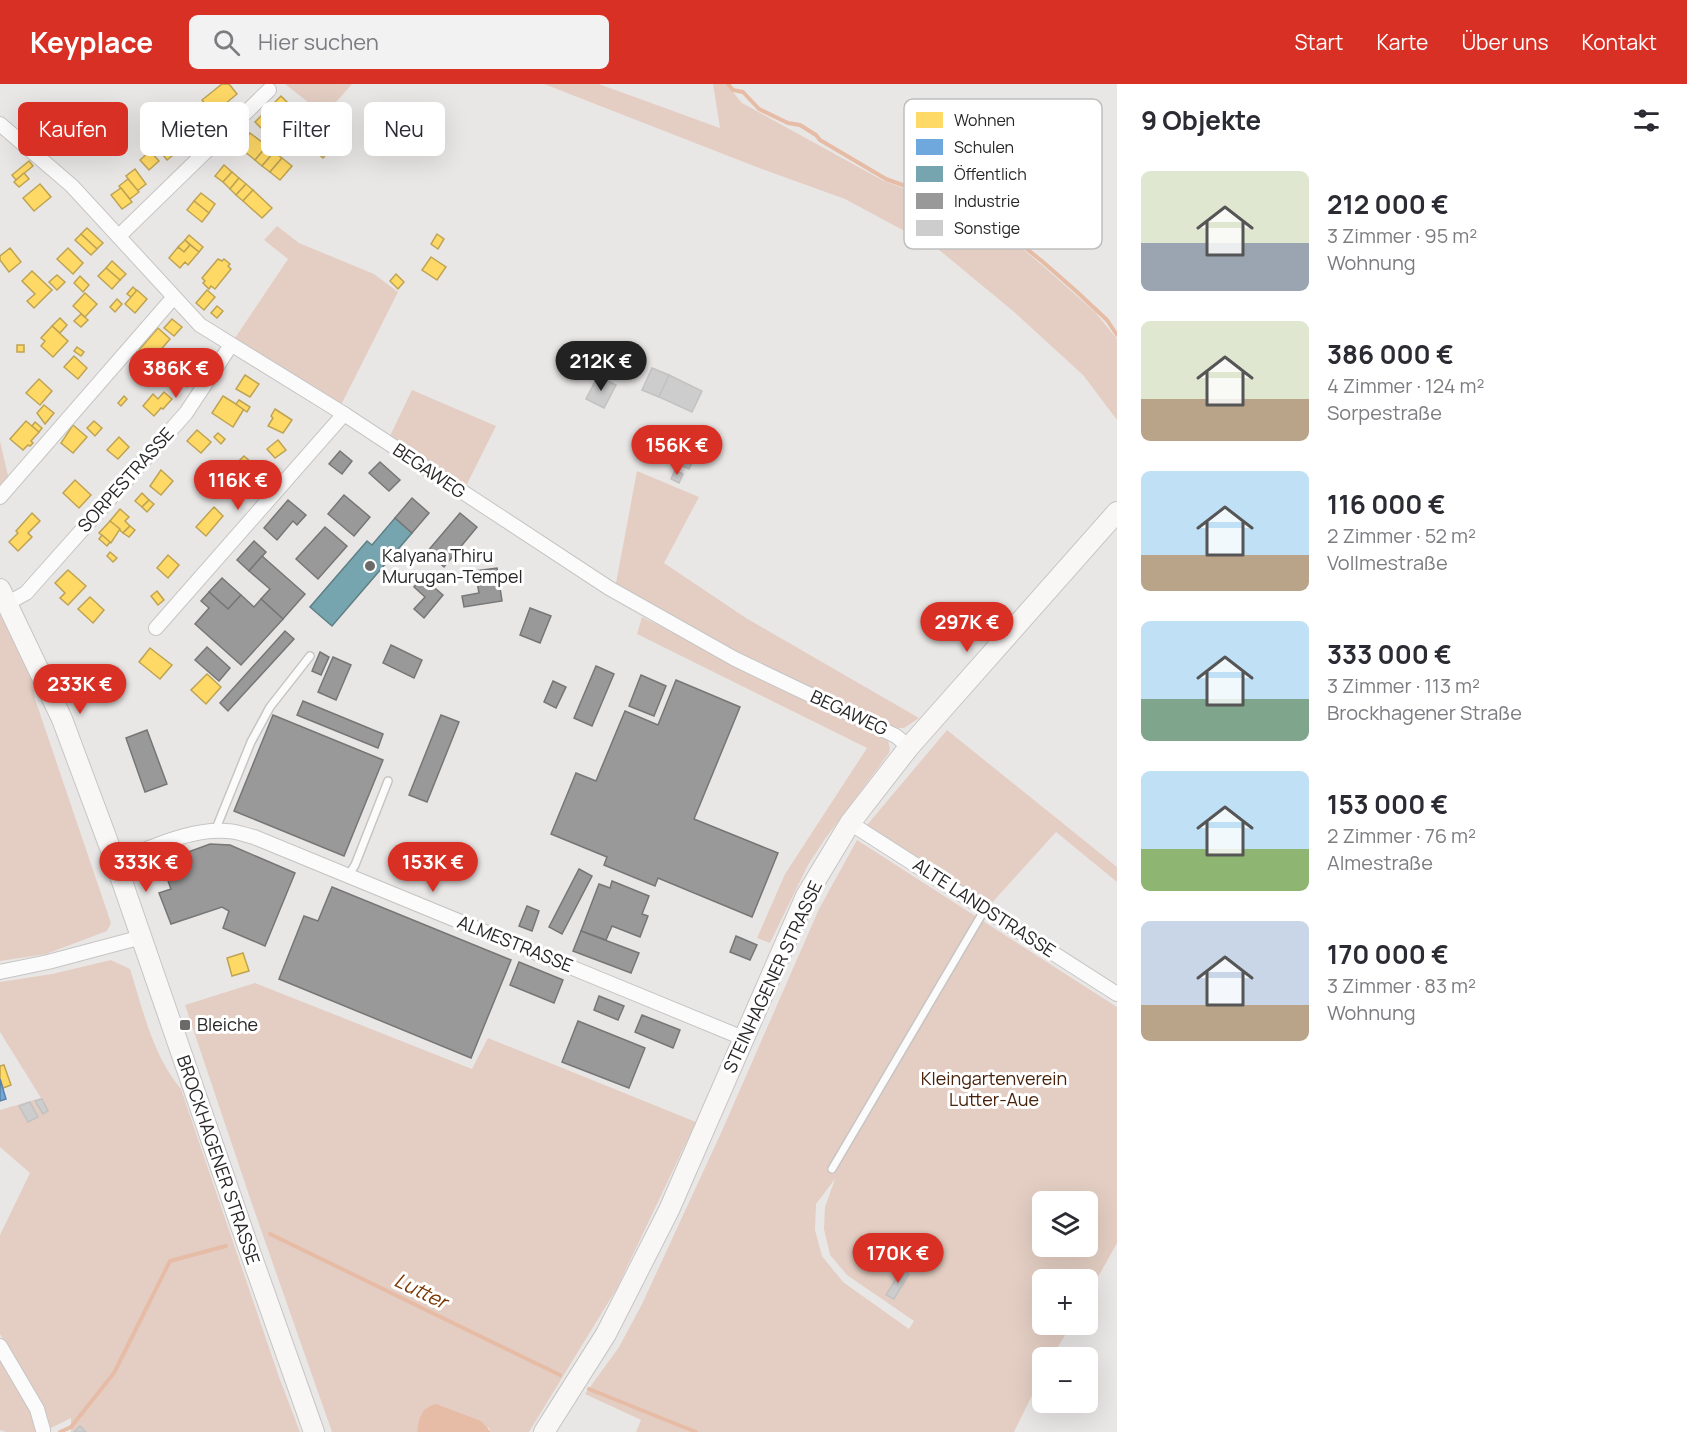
<!DOCTYPE html>
<html lang="de">
<meta charset="utf-8">
<style>
body{margin:0;font-family:Manrope,sans-serif;background:#f2f2f3;color:#2b2b33;height:100vh;display:flex;flex-direction:column;font-size:22px;white-space:nowrap}
*{box-sizing:border-box;margin:0}
p{font-size:20px;color:#7c7c81}
.icon{flex:none;width:33px;height:33px;fill:none;stroke:currentColor;stroke-width:2;stroke-linecap:round;stroke-linejoin:round}
.map{position:relative;flex:1;overflow:hidden}
.side{display:flex;flex-direction:column;background:#fff;width:570px}
.side>*{flex:none}
.guide{position:absolute;left:18px;top:18px;width:570px;height:54px;display:flex;gap:12px}
.buttons{position:absolute;left:1032px;top:1107px;display:grid;gap:12px}
.buttons a{display:grid;place-items:center;width:66px;height:66px;border-radius:9px;background:#fff;box-shadow:0 6px 24px #0002;font-size:30px}
.price{position:absolute;translate:-50% -51px;padding:0 14px;border-radius:21px;background:#d93025;color:#fff;font-size:20px;line-height:39px;filter:drop-shadow(0 2px 3px #0008)}
.price::after{content:'';position:absolute;left:50%;top:36px;width:18px;height:14px;margin-left:-9px;background:inherit;clip-path:polygon(0 0,100% 0,50% 100%)}
.price.selected{background:#222;color:#fff}
ul{padding:0;list-style:none}
li{display:flex;align-items:center;gap:18px;height:150px;padding:0 24px}
li span{display:grid;place-items:center;flex:none;width:168px;height:120px;border-radius:9px;color:#555}
li>.icon{margin-inline-start:auto}
span .icon{width:72px;height:72px;fill:#fffc;stroke-width:1}
li b{font-size:26px}
h2{display:flex;justify-content:space-between;align-items:center;height:72px;padding:0 24px;font-size:26px}
.tag{padding:0 21px;border-radius:9px;background:#fff;box-shadow:0 6px 24px #0002;font-size:21px;line-height:54px}
.tag.selected{background:#d93025;color:#fff}
header{display:flex;align-items:center;gap:36px;box-sizing:border-box;height:84px;padding:0 30px;background:#d93025;color:#fff}
header strong{font-size:28px}
nav{display:flex;gap:33px;margin-inline-start:auto;font-size:21px}
.search{width:420px;height:54px;background:#f2f2f3;display:flex;align-items:center;gap:15px;box-sizing:border-box;padding:0 21px;border-radius:9px;color:#7c7c81;font-size:22px}
main{display:flex;flex:1;min-height:0}
.map>svg:first-child{display:block}
</style>
<header>
<strong>Keyplace</strong>
<div class="search"><svg class="icon" aria-label="search" viewBox="0 0 24 24"><circle cx="10" cy="10" r="6"/><path d="M15 15l6 6"/></svg>Hier suchen</div>
<nav><a>Start</a><a>Karte</a><a>Über uns</a><a>Kontakt</a></nav>
</header>
<main>
<div class="map">
<svg width="1117" height="1348" viewBox="0 0 1117 1348">
<rect width="100%" height="100%" fill="#e9e7e6"/>
<!-- green -->
<g fill="#e4cec3" fill-rule="evenodd">
<polygon points="285,0 352,0 329,26 318,26"/>
<polygon points="544,0 599,0 720,44 713,0 726,0 742,19 882,96 979,134 1002,148 1042,181 1095,228 1117,255 1117,336 1083,291 1013,227 938,165 845,115 754,82"/>
<polygon points="277,142 299,159 374,190 398,208 340,323 235,254 288,175 264,156"/>
<polygon points="412,306 496,342 466,402 389,354"/>
<polygon points="0,357 9,396 0,406"/>
<path d="M637 387 699 413 664 479 746 534 919 634 904 644H895C801 599 702 557 616 499Z"/>
<polygon points="0,530 33,599 35,615 111,839 107,847 46,870 0,877"/>
<polygon points="642,533 888,657 890,664 889,669 825,755 808,781 770,859 757,854 785,790 867,664 637,550"/>
<polygon points="947,646 1117,783 1117,798 1056,748 989,822 877,752 867,741"/>
<path d="M857 756 1117 923V1159L1088 1211V1196H1042V1240L1071 1241 1052 1273 1042 1274V1291L1014 1348H636L641 1336 585 1310 619 1263 642 1220 721 1049 819 825ZM835 1095 825 1123 824 1145 830 1171 847 1191 914 1237 909 1245 843 1198 822 1172 815 1146 816 1120ZM1042 1118H1088V1162H1042Z"/>
<path d="M111 876 130 885C143 926 153 972 181 1005L279 1293 300 1348H71V1334L49 1345 41 1323 24 1290 0 1250V1151L30 1089 0 1063V1026L41 1014 0 948V898L52 890Z"/>
<polygon points="255,899 472,985 488,954 696,1038 617,1204 529,1348 491,1348 489,1344 421,1330 417,1348 332,1348 253,1123 185,921"/>
<polygon points="0,1271 33,1326 39,1348 6,1348 0,1346"/>
</g>
<!-- water -->
<path fill="#e6bca6" d="M436 1320 481 1337 491 1348H417C419 1333 421 1324 436 1320Z"/>
<!-- homes -->
<g fill="#ffd966" stroke="#bea353" stroke-width="1.5">
<polygon points="222,0 229,0 237,10 213,30 202,16"/>
<polygon points="281,12 287,18 261,44 255,38"/>
<polygon points="204,19 215,32 190,53 179,40"/>
<polygon points="285,27 305,44 294,55 275,38"/>
<polygon points="181,42 192,56 167,76 156,62"/>
<polygon points="336,44 343,50 323,74 316,68 322,61 314,54 320,47 328,53"/>
<polygon points="250,49 267,62 255,76 239,63"/>
<polygon points="267,62 274,68 262,82 255,76"/>
<polygon points="150,67 159,77 149,86 140,76"/>
<polygon points="274,68 282,74 270,88 262,82"/>
<polygon points="282,74 292,82 280,96 270,88"/>
<polygon points="29,77 33,82 16,96 12,91"/>
<polygon points="224,81 232,88 223,98 215,92"/>
<polygon points="135,85 146,100 137,107 126,92"/>
<polygon points="232,88 239,94 230,105 223,98"/>
<polygon points="24,89 29,95 19,103 14,98"/>
<polygon points="239,94 246,100 236,111 230,105"/>
<polygon points="128,95 139,108 130,115 119,102"/>
<polygon points="40,100 51,113 34,127 23,114"/>
<polygon points="246,100 253,106 243,117 236,111"/>
<polygon points="121,104 132,118 122,125 111,111"/>
<polygon points="253,106 272,124 262,134 243,117"/>
<polygon points="201,109 215,120 209,129 194,117"/>
<polygon points="194,117 209,129 202,138 187,126"/>
<polygon points="87,144 103,159 97,165 81,150"/>
<polygon points="81,150 97,165 91,171 75,156"/>
<polygon points="437,150 444,155 438,165 431,160"/>
<polygon points="189,151 203,163 199,168 185,156"/>
<polygon points="185,156 190,161 184,168 178,163"/>
<polygon points="190,161 199,168 188,181 185,178 180,184 169,174 178,163 184,168"/>
<polygon points="10,164 21,178 9,188 0,176 0,172"/>
<polygon points="68,164 83,179 73,190 57,175"/>
<polygon points="431,173 446,183 437,196 422,186"/>
<polygon points="218,175 222,177 224,175 230,180 228,182 231,185 215,205 211,202 209,205 203,199 205,197 202,194"/>
<polygon points="112,177 126,190 120,196 106,184"/>
<polygon points="106,184 120,196 112,205 98,192"/>
<polygon points="32,187 52,206 34,224 27,217 35,210 22,197"/>
<polygon points="396,190 404,198 398,205 390,197"/>
<polygon points="57,191 65,198 57,206 49,198"/>
<polygon points="80,192 89,201 83,208 74,199"/>
<polygon points="133,203 137,207 131,213 127,210"/>
<polygon points="137,206 147,215 135,229 125,220"/>
<polygon points="207,206 215,213 204,226 196,219"/>
<polygon points="85,209 97,220 85,233 73,222"/>
<polygon points="117,215 122,220 115,228 110,223"/>
<polygon points="217,222 223,227 217,234 211,229"/>
<polygon points="81,230 88,236 81,243 74,237"/>
<polygon points="60,234 67,241 60,249 52,242"/>
<polygon points="172,235 182,243 174,252 164,244"/>
<polygon points="52,242 68,257 53,273 41,262 45,257 41,254"/>
<polygon points="158,244 170,255 151,277 139,266"/>
<rect x="17" y="261" width="7" height="7"/>
<polygon points="77,263 84,268 81,272 74,267"/>
<polygon points="202,265 210,273 203,281 195,273"/>
<polygon points="189,268 200,278 188,292 177,282"/>
<polygon points="74,272 87,284 78,295 64,283"/>
<polygon points="158,277 167,285 160,293 151,285"/>
<polygon points="177,282 180,285 174,292 171,289"/>
<polygon points="180,285 193,296 187,303 170,290 174,292"/>
<polygon points="245,291 259,300 250,313 236,305"/>
<polygon points="39,295 52,307 40,321 26,309"/>
<polygon points="164,308 172,315 163,325 161,324 154,332 143,322 153,310 158,315"/>
<polygon points="124,312 127,315 121,322 118,319"/>
<polygon points="223,312 244,325 233,343 212,329"/>
<polygon points="239,316 250,323 247,328 236,320"/>
<polygon points="44,321 54,329 45,340 37,329"/>
<polygon points="275,325 292,336 283,349 268,342 273,334 271,332"/>
<polygon points="26,337 39,348 31,357 33,359 30,362 28,361 23,366 10,355"/>
<polygon points="94,337 102,344 95,352 87,344"/>
<polygon points="35,338 42,344 39,348 32,342"/>
<polygon points="73,341 87,353 73,369 61,359"/>
<polygon points="197,346 211,358 201,369 187,357"/>
<polygon points="218,349 225,355 221,360 214,353"/>
<polygon points="119,353 129,363 118,375 107,366"/>
<polygon points="278,356 286,366 275,374 267,365"/>
<polygon points="244,372 251,378 247,383 239,377"/>
<polygon points="242,384 256,397 245,408 232,396"/>
<polygon points="161,386 173,397 161,411 150,402"/>
<polygon points="75,396 91,411 79,424 63,409"/>
<polygon points="142,409 149,416 142,423 135,417"/>
<polygon points="149,416 154,420 147,428 142,423"/>
<polygon points="214,423 223,432 206,452 196,443"/>
<polygon points="120,425 129,433 125,437 130,442 123,449 110,437"/>
<polygon points="32,429 40,437 28,449 32,453 18,467 9,458 18,449 16,447"/>
<polygon points="110,437 120,445 111,459 99,449"/>
<polygon points="130,442 135,446 129,453 123,449"/>
<polygon points="102,451 110,458 107,462 99,455"/>
<polygon points="110,468 117,474 113,478 107,472"/>
<polygon points="168,471 179,481 168,494 157,484"/>
<polygon points="68,486 86,502 68,521 60,514 65,509 55,499"/>
<polygon points="157,507 164,516 158,521 151,512"/>
<polygon points="90,513 104,526 93,539 78,525"/>
<polygon points="150,564 172,581 160,595 139,578"/>
<polygon points="207,590 221,603 206,620 191,606"/>
<polygon points="243,869 249,887 232,892 227,874"/>
<polygon points="4,981 11,1001 3,1004 0,995 0,982"/>
</g>
<!-- schools -->
<polygon fill="#6fa8dc" stroke="#5a81a5" stroke-width="1.5" points="0,995 6,1015 0,1017"/>
<!-- public -->
<polygon fill="#76a5af" stroke="#5f7f86" stroke-width="1.5" points="395,434 412,449 332,542 310,523 367,457 372,461"/>
<!-- industry -->
<g fill="#999" stroke="#777676" stroke-width="1.5">
<polygon points="340,367 352,377 342,390 329,380"/>
<polygon points="380,378 400,396 389,407 369,389"/>
<polygon points="344,411 370,433 354,452 328,430"/>
<polygon points="412,414 429,429 412,449 395,434"/>
<polygon points="288,416 306,431 297,441 293,437 277,456 264,444"/>
<polygon points="460,429 477,443 444,483 427,468"/>
<polygon points="325,443 347,462 318,495 296,475"/>
<polygon points="254,457 266,468 249,487 237,476"/>
<polygon points="262,472 305,510 283,535 261,515 270,505 249,487"/>
<polygon points="497,484 502,517 464,523 462,512 479,509 475,487"/>
<polygon points="422,493 443,511 424,534 414,525 425,513 414,503"/>
<polygon points="222,494 241,511 228,525 209,508"/>
<polygon points="209,508 228,525 241,511 254,523 261,515 283,535 241,581 195,540 209,524 201,517"/>
<polygon points="530,524 551,532 540,559 520,551"/>
<polygon points="285,547 294,555 228,627 220,619"/>
<polygon points="391,561 422,576 414,594 383,579"/>
<polygon points="207,563 230,584 219,597 195,576"/>
<polygon points="320,568 329,573 321,591 312,587"/>
<polygon points="333,573 351,581 336,616 318,608"/>
<polygon points="596,582 614,590 592,642 574,634"/>
<polygon points="641,591 666,602 654,632 629,622"/>
<polygon points="676,596 740,623 694,735 778,769 752,833 658,794 655,802 604,781 607,773 551,750 576,689 596,697 625,627 658,641"/>
<polygon points="553,597 566,603 556,624 544,618"/>
<polygon points="303,617 383,650 378,664 297,631"/>
<polygon points="273,631 383,676 344,772 234,727"/>
<polygon points="441,631 459,638 427,718 409,711"/>
<polygon points="147,646 167,700 145,708 126,654"/>
<polygon points="210,760 230,761 295,789 265,862 223,844 229,827 222,823 171,840 159,809 171,805 161,778"/>
<polygon points="579,785 592,792 562,850 549,843"/>
<polygon points="612,797 649,812 642,830 648,832 640,853 612,842 606,856 581,847 599,800 610,804"/>
<polygon points="332,803 511,876 471,974 279,895 304,832 318,837"/>
<polygon points="527,822 539,827 532,847 519,842"/>
<polygon points="581,847 639,869 631,889 573,867"/>
<polygon points="736,852 757,861 750,876 730,868"/>
<polygon points="519,878 563,896 554,919 510,901"/>
<polygon points="599,912 624,922 618,936 594,926"/>
<polygon points="642,931 680,946 673,964 635,948"/>
<polygon points="578,937 645,964 629,1004 562,978"/>
</g>
<g fill="none" stroke-linecap="round" stroke-linejoin="round">
<!-- stream -->
<g stroke="#e6bca6" stroke-width="4">
<polyline points="728,0 733,6 743,8 759,25 788,39 800,41 816,51 820,56 886,95 983,130 1043,178 1076,207 1107,236 1117,251"/>
<polyline points="270,1150 560,1291"/>
<polyline points="589,1305 696,1348"/>
<polyline points="60,1348 71,1343 114,1289 170,1177 226,1162"/>
</g>
</g>
<!-- building -->
<g fill="#cdcdcd" stroke="#c2c2c2" stroke-width="1.5">
<polygon points="652,284 669,291 659,313 642,306"/>
<polygon points="669,291 702,307 692,328 659,313"/>
<polygon points="598,292 616,301 604,324 586,315"/>
<polygon points="649,346 697,368 689,385 641,363"/>
<polygon points="675,386 683,390 679,399 671,395"/>
<polygon points="42,1015 48,1027 43,1030 35,1017"/>
<polygon points="30,1018 38,1033 28,1038 19,1022"/>
<polygon points="910,1176 920,1182 917,1188 907,1181"/>
<polygon points="902,1185 909,1190 894,1215 886,1211"/>
<polygon points="80,1342 86,1348 74,1348"/>
</g>
<g fill="none" stroke-linecap="round" stroke-linejoin="round">
<!-- service casing -->
<g stroke="#c6c5c4" stroke-width="10">
<g id="service">
<polyline points="215,747 251,658 270,623 310,572"/>
<polyline points="348,792 355,781 388,697"/>
<polyline points="832,1085 985,825"/>
</g>
</g>
<!-- minor casing -->
<g stroke="#c6c5c4" stroke-width="16">
<g id="minor">
<polyline points="0,40 72,102 200,241 344,330 609,504 735,575 896,652 909,663"/>
<polyline points="119,152 269,6"/>
<polyline points="0,413 173,214"/>
<polyline points="8,519 26,509 186,329 231,261"/>
<polyline points="156,544 344,330"/>
<polyline points="850,739 1117,910"/>
<path d="M115 777C150 765 188 744 227 747 236 747 245 751 254 753L743 954"/>
<polyline points="0,888 48,878 142,853"/>
<polyline points="0,1262 37,1325 43,1346"/>
</g>
</g>
<!-- secondary casing -->
<g stroke="#c6c5c4" stroke-width="22">
<g id="secondary">
<polyline points="0,505 62,635 115,777 249,1165 314,1348"/>
<polyline points="544,1348 606,1250 669,1126 806,812 850,739 909,663 1117,428"/>
</g>
</g>
<!-- service -->
<use href="#service" stroke="#fcfbfb" stroke-width="7"/>
<!-- minor -->
<use href="#minor" stroke="#fcfbfb" stroke-width="14"/>
<!-- secondary -->
<use href="#secondary" stroke="#f8f7f6" stroke-width="20"/>
</g>
<!-- markers -->
<g fill="#6c6a69" stroke="#fff" stroke-width="2">
<circle cx="370" cy="482" r="6"/>
<rect x="179" y="935" width="12" height="12" rx="3"/>
</g>
<g text-anchor="middle" stroke-width="6" stroke-linejoin="round" paint-order="stroke">
<!-- street labels -->
<g font-size="18" fill="#282626" stroke="#fff">
<text transform="translate(429 387) rotate(34)" y="6">BEGAWEG</text>
<text transform="translate(126 396) rotate(-48)" y="6">SORPESTRASSE</text>
<text transform="translate(849 629) rotate(25)" y="6">BEGAWEG</text>
<text transform="translate(984 824) rotate(33)" y="6">ALTE LANDSTRASSE</text>
<text transform="translate(515 860) rotate(22)" y="6">ALMESTRASSE</text>
<text transform="translate(773 893) rotate(-65)" y="6">STEINHAGENER STRASSE</text>
<text transform="translate(218 1076) rotate(71)" y="6">BROCKHAGENER STRASSE</text>
</g>
<!-- poi labels -->
<g font-size="18" fill="#282626" stroke="#fff" text-anchor="start">
<text x="382" y="478">Kalyana Thiru<tspan x="382" dy="21">Murugan-Tempel</tspan></text>
<text x="197" y="947">Bleiche</text>
</g>
<!-- park labels -->
<g font-size="18" fill="#48220b" stroke="#fff">
<text x="994" y="1001">Kleingartenverein<tspan x="994" dy="21">Lutter-Aue</tspan></text>
</g>
<!-- water labels -->
<g font-size="20" font-style="italic" fill="#7c3702" stroke="#fff">
<text transform="translate(421 1207) rotate(26)" y="7">Lutter</text>
</g>
</g>
<!-- legend -->
<rect x="904" y="15" width="198" height="150" rx="9" fill="#fff" stroke="#bebebe" stroke-width="1.5"/>
<rect x="916" y="28" width="27" height="16" fill="#ffd966"/>
<rect x="916" y="55" width="27" height="16" fill="#6fa8dc"/>
<rect x="916" y="82" width="27" height="16" fill="#76a5af"/>
<rect x="916" y="109" width="27" height="16" fill="#999"/>
<rect x="916" y="136" width="27" height="16" fill="#cdcdcd"/>
<g font-size="16" fill="#282626">
<text x="954" y="42">Wohnen</text>
<text x="954" y="69">Schulen</text>
<text x="954" y="96">Öffentlich</text>
<text x="954" y="123">Industrie</text>
<text x="954" y="150">Sonstige</text>
</g>
</svg>
<div class="buttons">
<a><svg class="icon" aria-label="layers" viewBox="0 0 24 24"><path d="M12 4l9 5-9 5-9-5zM3 14l9 5 9-5"/></svg></a>
<a>+</a>
<a>−</a>
</div>
<b class="price selected" style="left:601px;top:308px">212K €</b>
<b class="price" style="left:176px;top:315px">386K €</b>
<b class="price" style="left:677px;top:392px">156K €</b>
<b class="price" style="left:238px;top:427px">116K €</b>
<b class="price" style="left:967px;top:569px">297K €</b>
<b class="price" style="left:80px;top:631px">233K €</b>
<b class="price" style="left:146px;top:809px">333K €</b>
<b class="price" style="left:433px;top:809px">153K €</b>
<b class="price" style="left:898px;top:1200px">170K €</b>
<div class="guide">
<a class="tag selected">Kaufen</a>
<a class="tag">Mieten</a>
<a class="tag">Filter</a>
<a class="tag">Neu</a>
</div>
</div>
<section class="side">
<h2>9 Objekte<svg class="icon" aria-label="filters" viewBox="0 0 24 24"><path d="M4 7h16M4 17h16"/><circle cx="9" cy="7" r="2"/><circle cx="15" cy="17" r="2"/></svg></h2>
<ul>
<li><span style="background:linear-gradient(#dfe7d0 60%,#9aa5b1 0)"><svg class="icon" aria-label="home" viewBox="0 0 24 24"><path d="M3 11l9-7 9 7M6 9v11h12V9"/></svg></span><div><b>212 000 €</b><p>3 Zimmer · 95 m²</p><p>Wohnung</p></div></li>
<li><span style="background:linear-gradient(#dfe7d0 65%,#b9a48a 0)"><svg class="icon" aria-label="home" viewBox="0 0 24 24"><path d="M3 11l9-7 9 7M6 9v11h12V9"/></svg></span><div><b>386 000 €</b><p>4 Zimmer · 124 m²</p><p>Sorpestraße</p></div></li>
<li><span style="background:linear-gradient(#bfe0f5 70%,#b9a48a 0)"><svg class="icon" aria-label="home" viewBox="0 0 24 24"><path d="M3 11l9-7 9 7M6 9v11h12V9"/></svg></span><div><b>116 000 €</b><p>2 Zimmer · 52 m²</p><p>Vollmestraße</p></div></li>
<li><span style="background:linear-gradient(#bfe0f5 65%,#7fa58c 0)"><svg class="icon" aria-label="home" viewBox="0 0 24 24"><path d="M3 11l9-7 9 7M6 9v11h12V9"/></svg></span><div><b>333 000 €</b><p>3 Zimmer · 113 m²</p><p>Brockhagener Straße</p></div></li>
<li><span style="background:linear-gradient(#bfe0f5 65%,#8fb573 0)"><svg class="icon" aria-label="home" viewBox="0 0 24 24"><path d="M3 11l9-7 9 7M6 9v11h12V9"/></svg></span><div><b>153 000 €</b><p>2 Zimmer · 76 m²</p><p>Almestraße</p></div></li>
<li><span style="background:linear-gradient(#c9d6e8 70%,#b9a48a 0)"><svg class="icon" aria-label="home" viewBox="0 0 24 24"><path d="M3 11l9-7 9 7M6 9v11h12V9"/></svg></span><div><b>170 000 €</b><p>3 Zimmer · 83 m²</p><p>Wohnung</p></div></li>
</ul>
</section>
</main>
